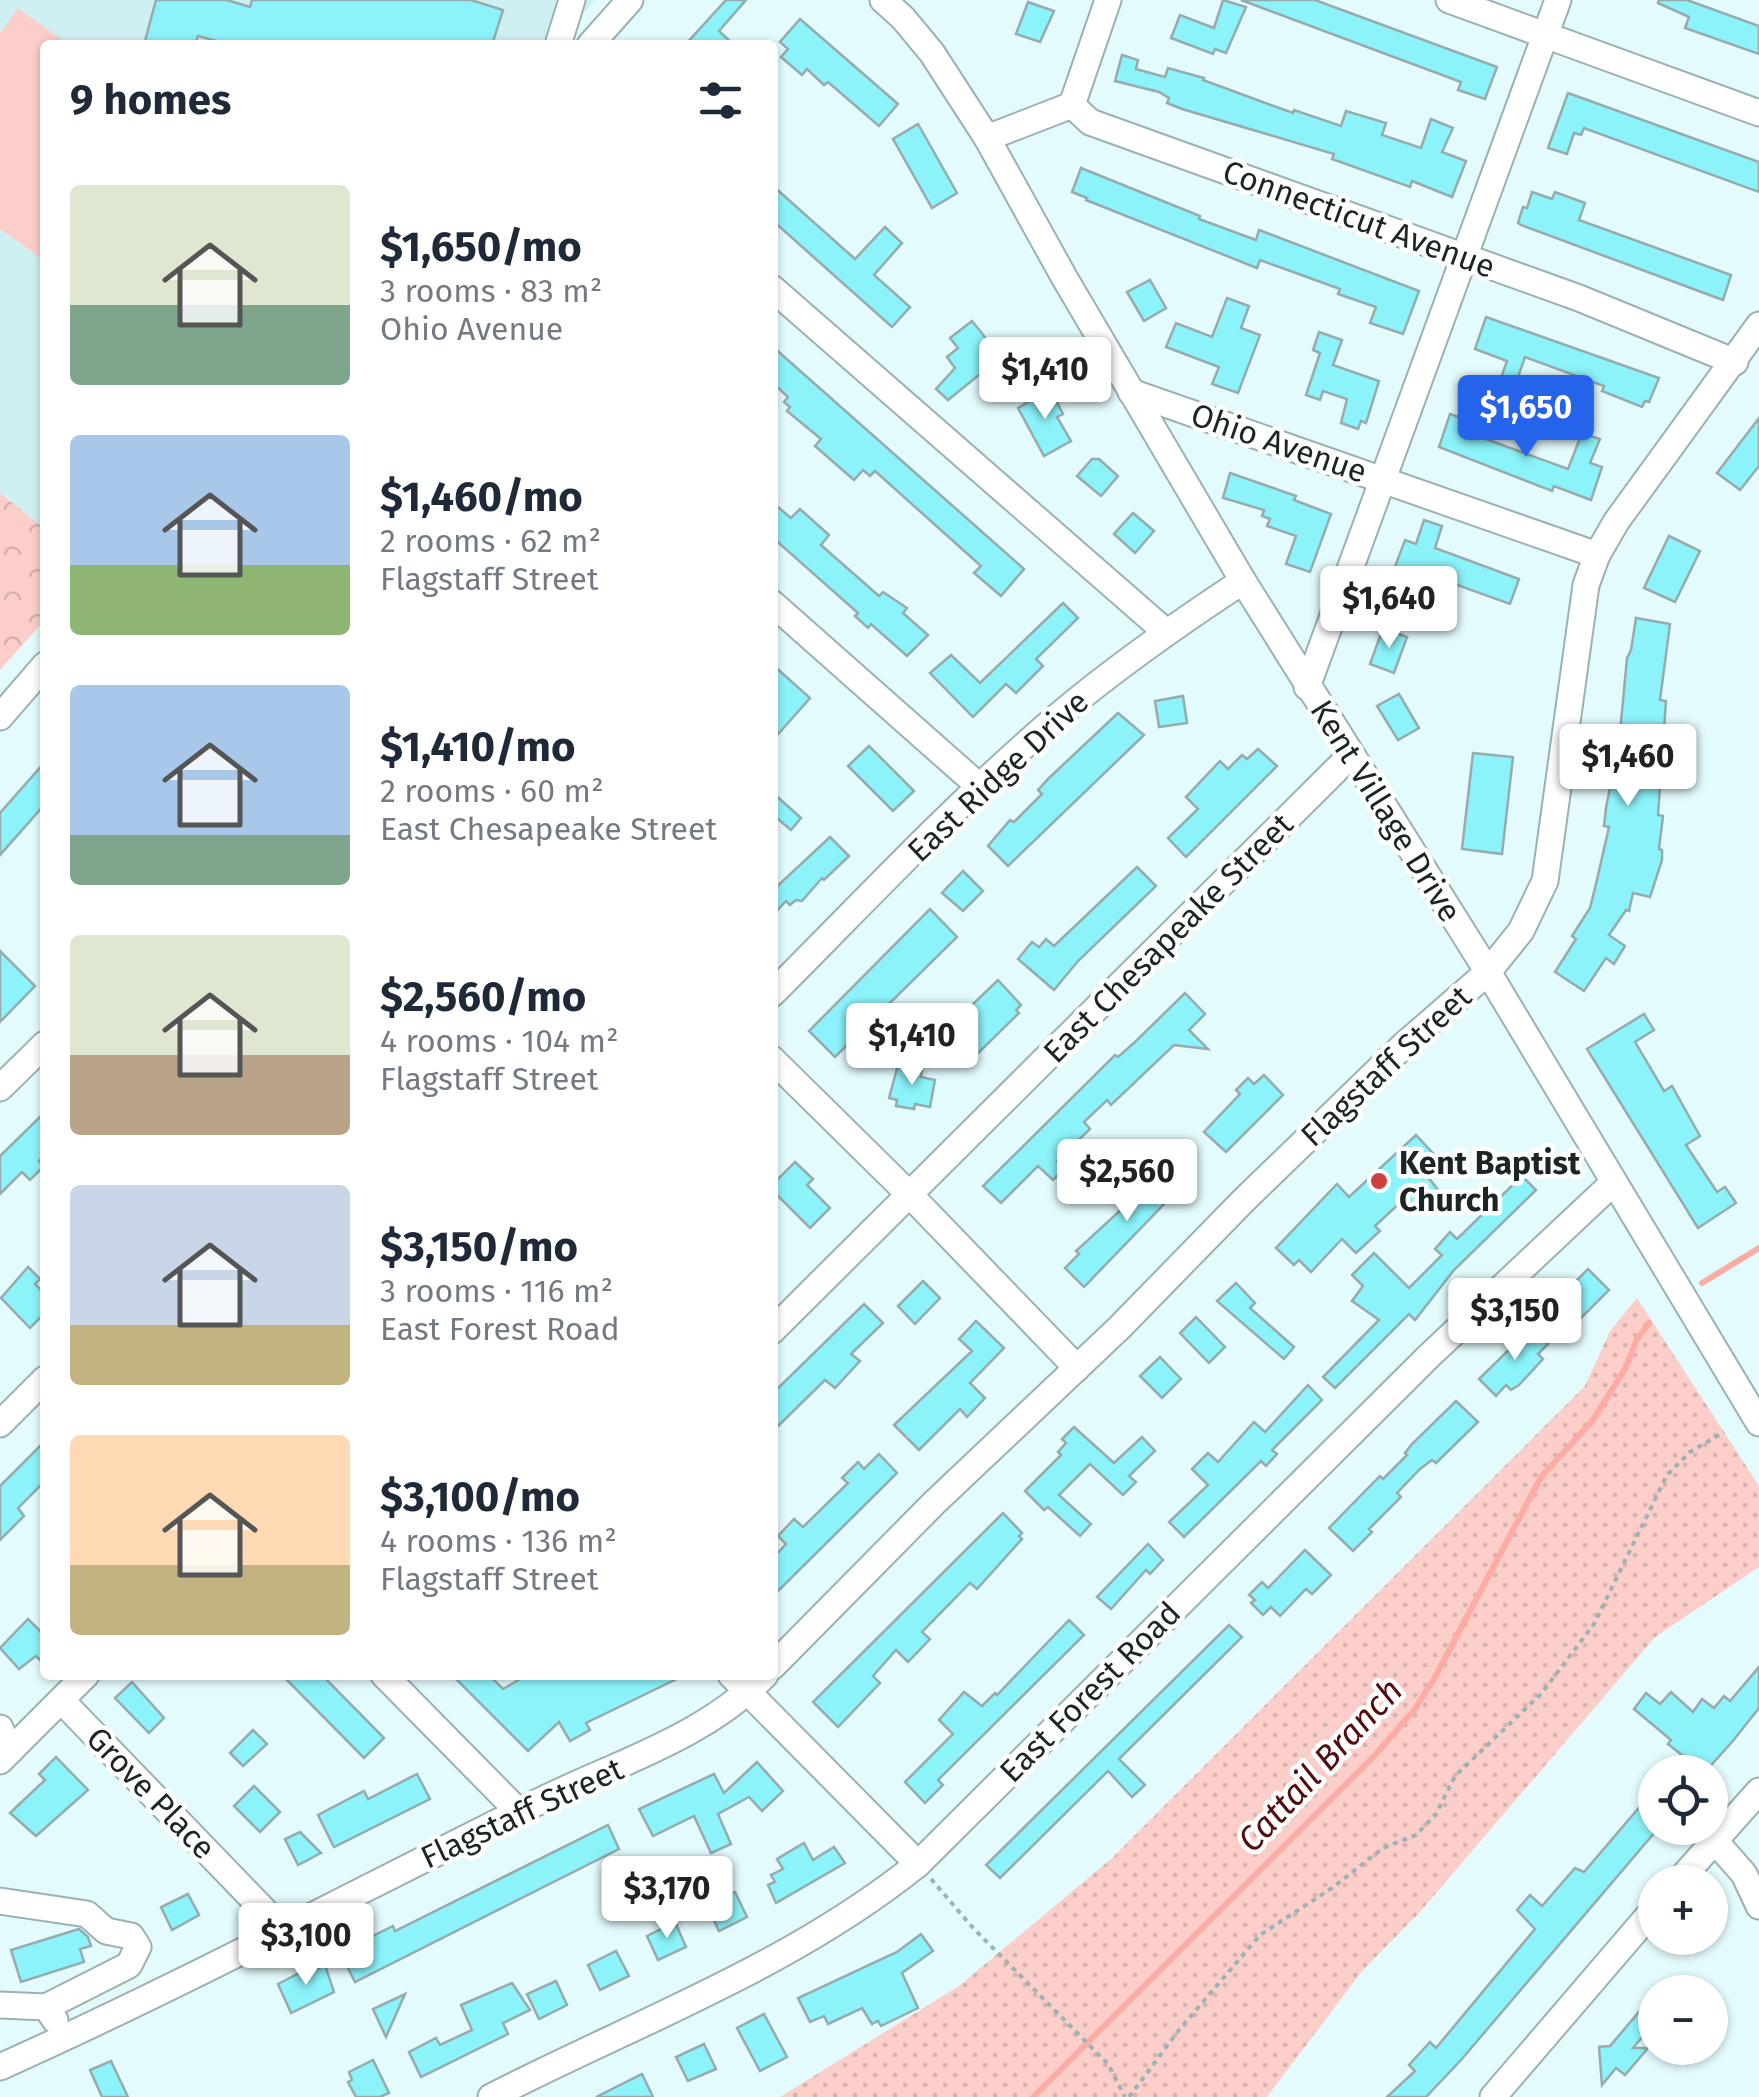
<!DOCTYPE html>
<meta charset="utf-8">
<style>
body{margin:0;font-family:"Fira Sans",sans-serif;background:#f6f6f7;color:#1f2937;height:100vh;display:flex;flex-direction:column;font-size:38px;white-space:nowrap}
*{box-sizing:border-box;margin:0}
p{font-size:32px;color:#747a83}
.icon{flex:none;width:55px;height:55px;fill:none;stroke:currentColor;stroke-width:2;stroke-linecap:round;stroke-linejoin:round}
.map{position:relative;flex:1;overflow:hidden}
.details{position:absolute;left:40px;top:40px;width:738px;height:1640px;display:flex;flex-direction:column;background:#fff;border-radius:10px;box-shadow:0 2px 8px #0004}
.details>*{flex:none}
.fabs{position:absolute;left:1638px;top:1755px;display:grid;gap:20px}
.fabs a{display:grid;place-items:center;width:90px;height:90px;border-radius:50%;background:#fff;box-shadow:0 2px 8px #0004;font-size:50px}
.price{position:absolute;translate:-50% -85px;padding:0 22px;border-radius:10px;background:#fff;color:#222;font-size:32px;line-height:65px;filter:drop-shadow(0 2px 5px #0008)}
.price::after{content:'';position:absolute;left:50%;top:60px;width:30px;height:22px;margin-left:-15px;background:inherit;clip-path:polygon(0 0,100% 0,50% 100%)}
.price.on{background:#2563eb;color:#fff}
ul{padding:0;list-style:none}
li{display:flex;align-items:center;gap:30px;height:250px;padding:0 30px}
li span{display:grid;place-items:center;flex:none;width:280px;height:200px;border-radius:10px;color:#555}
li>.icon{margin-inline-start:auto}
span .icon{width:120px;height:120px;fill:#fffc;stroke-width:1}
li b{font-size:42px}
h2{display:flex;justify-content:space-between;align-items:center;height:120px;padding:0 30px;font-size:42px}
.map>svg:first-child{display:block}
</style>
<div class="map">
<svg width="1759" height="2097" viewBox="0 0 1759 2097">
<defs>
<pattern id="forest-crowns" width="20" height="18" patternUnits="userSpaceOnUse" patternTransform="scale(2.5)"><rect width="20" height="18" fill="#fbcec9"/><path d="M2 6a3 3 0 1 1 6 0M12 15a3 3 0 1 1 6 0" fill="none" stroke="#d7b1ac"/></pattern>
<pattern id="park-dots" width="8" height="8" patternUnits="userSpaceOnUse" patternTransform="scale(2.5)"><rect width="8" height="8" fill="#fbcec9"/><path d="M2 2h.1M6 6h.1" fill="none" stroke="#d7b1ac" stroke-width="1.8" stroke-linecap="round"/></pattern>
</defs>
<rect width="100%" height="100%" fill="#e3fbfd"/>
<!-- built -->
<polygon fill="#cff0f2" points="0,0 595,0 556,45 45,45 45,529 0,493"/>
<!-- grass -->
<polygon fill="#fbcec9" points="18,8 69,45 45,45 45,261 0,229 0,33"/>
<!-- forest -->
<polygon fill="url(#forest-crowns)" points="0,493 45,529 45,620 0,670"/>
<!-- park -->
<polygon fill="url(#park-dots)" points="1637,1298 1759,1486 1759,1567 1655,1637 1419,1913 1362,1971 1267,2097 780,2097 959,1986 1111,1859 1585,1386 1610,1331"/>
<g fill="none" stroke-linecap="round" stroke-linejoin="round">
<!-- stream -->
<g stroke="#fdaca4" stroke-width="6">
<polyline points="1702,1283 1759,1248"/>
<polyline points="1033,2097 1376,1754 1415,1709 1435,1677 1541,1477 1593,1420 1626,1367 1637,1339 1649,1323"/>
</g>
</g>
<!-- building -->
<g fill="#8cf3fa" stroke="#95abad" stroke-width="2.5">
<polygon points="156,0 227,0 250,7 252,0 471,0 503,10 492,45 232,45 198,36 195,45 144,45"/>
<polygon points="726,0 746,0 719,31 734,45 685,45"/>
<polygon points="1223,0 1246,7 1226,53 1215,49 1213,54 1171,38 1180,15 1214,28"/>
<polygon points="1241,0 1315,0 1497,67 1485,99 1458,90 1461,82"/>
<polygon points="1659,0 1687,0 1759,26 1759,54 1685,28 1689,17 1658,3"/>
<polygon points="1028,2 1054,11 1040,42 1016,34"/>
<polygon points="800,19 898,104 879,126 828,82 824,85 807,69 802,75 781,57 788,49 780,42"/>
<polygon points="1122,55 1138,60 1136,69 1165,77 1168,68 1204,78 1203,80 1293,113 1294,110 1341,126 1346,111 1386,123 1382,135 1421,148 1431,119 1453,128 1442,152 1466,161 1452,197 1412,181 1410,187 1332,159 1334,154 1182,109 1167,103 1169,98 1159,92 1115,81"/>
<polygon points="1568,93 1759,162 1759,192 1584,128 1581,135 1574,133 1567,154 1548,148"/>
<polygon points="918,124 957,193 932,208 893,139"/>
<polygon points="1081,168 1200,216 1199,219 1256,240 1259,230 1419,291 1403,334 1370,323 1376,307 1338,294 1340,289 1260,260 1257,268 1086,200 1087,198 1072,192"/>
<polygon points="772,185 855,259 885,227 902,243 874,275 910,307 892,327 772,220"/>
<polygon points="1532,192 1552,199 1555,192 1585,203 1579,220 1731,275 1723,300 1521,225 1518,223 1523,207 1527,208"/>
<polygon points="1150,280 1166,308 1144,321 1127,292"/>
<polygon points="1227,298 1249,306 1241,328 1260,335 1238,393 1212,384 1219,367 1166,347 1176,323 1212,337"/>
<polygon points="1486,317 1659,378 1649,402 1645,401 1642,407 1602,391 1604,386 1525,357 1511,397 1496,392 1507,361 1475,349"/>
<polygon points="972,321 1001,357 948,400 936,389 955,368 947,357 958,348 950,338"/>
<polygon points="1319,332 1342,340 1333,365 1379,381 1366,423 1361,421 1358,429 1341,423 1347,399 1323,391 1320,400 1306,395 1320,353 1313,350"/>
<polygon points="772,346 1024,569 1001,596 974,573 981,566 875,471 870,476 863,470 854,480 815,446 821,439 787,411 790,407 784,402 788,397 772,382"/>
<polygon points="1050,389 1063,414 1057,417 1071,441 1044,456 1018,408"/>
<polygon points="1450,414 1476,423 1472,434 1568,469 1582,433 1600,439 1590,463 1602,467 1591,500 1554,486 1552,491 1439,447"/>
<polygon points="1759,418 1759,466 1740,490 1717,473"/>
<polygon points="1092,459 1099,459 1118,476 1101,496 1077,476"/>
<polygon points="1230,473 1296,496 1294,500 1331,514 1310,572 1286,564 1296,536 1267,526 1270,519 1262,516 1264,510 1223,498"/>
<polygon points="772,502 791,518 800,509 829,535 821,545 830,553 879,596 883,592 907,608 903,613 928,635 907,656 871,624 868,628 855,616 858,613 772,537"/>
<polygon points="1133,513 1154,531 1135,553 1114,534"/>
<polygon points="1424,520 1442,526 1435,548 1519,579 1510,604 1424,573 1421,582 1393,572 1405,540 1416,544"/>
<polygon points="1669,536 1700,551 1675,602 1644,588"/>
<polygon points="1063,603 1078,618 1036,659 1043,666 1016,693 1006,684 973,717 930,673 951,655 980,683"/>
<polygon points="1636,618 1670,624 1660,700 1666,701 1658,815 1663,816 1659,849 1662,850 1662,860 1650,897 1633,893 1629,911 1626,910 1609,935 1625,946 1614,964 1606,958 1584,991 1555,972 1576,939 1572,936 1590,908 1596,884 1609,827 1604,826 1606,808 1619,743 1627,658 1631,650"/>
<polygon points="1383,628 1407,637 1394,673 1370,664"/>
<polygon points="772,664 810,698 772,741"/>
<polygon points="1399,694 1419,728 1398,740 1377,706"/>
<polygon points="1183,696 1187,723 1159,727 1155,701"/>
<polygon points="1118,713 1144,735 1008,866 988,846 1010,820 1014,822 1042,794 1038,790 1049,778"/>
<polygon points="869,746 914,791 893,811 848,766"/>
<polygon points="1258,749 1277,766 1186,857 1168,838 1198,809 1186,797 1220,761 1228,769 1242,755 1247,759"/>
<polygon points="1473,753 1513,757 1502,854 1462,849"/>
<polygon points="45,762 45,804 0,855 0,813"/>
<polygon points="772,792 801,818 791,830 772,814"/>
<polygon points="830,837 849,856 824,880 822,878 802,901 796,900 790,905 786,901 772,916 772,891"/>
<polygon points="1137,867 1156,886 1078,961 1054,990 1018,959 1032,942 1039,947 1046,939 1054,946"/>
<polygon points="963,871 983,891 963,911 942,893"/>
<polygon points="930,909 957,937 835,1057 809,1031"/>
<polygon points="0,951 35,986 0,1022"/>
<polygon points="998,980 1021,1005 1016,1010 1019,1013 971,1060 943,1033"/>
<polygon points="1185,993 1205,1014 1189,1030 1208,1049 1174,1045 1111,1105 1107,1100 1084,1122 1090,1129 1057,1161 1065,1168 1053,1180 1038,1166 1001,1203 983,1186 1115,1055 1118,1057 1135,1042"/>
<polygon points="1644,1014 1654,1030 1635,1042 1664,1091 1672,1086 1700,1136 1686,1145 1717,1192 1725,1187 1736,1203 1698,1228 1587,1049"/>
<polygon points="898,1065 922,1070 921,1077 935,1080 930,1107 915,1104 914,1109 896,1106 897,1100 889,1098"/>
<polygon points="1264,1075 1283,1095 1226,1152 1204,1132 1240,1094 1236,1090 1248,1078 1254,1084"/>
<polygon points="45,1112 45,1154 39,1161 44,1166 30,1180 22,1172 0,1194 0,1156"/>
<polygon points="1416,1135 1442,1163 1428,1177 1446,1200 1430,1213 1403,1200 1375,1226 1380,1231 1356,1253 1342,1239 1311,1272 1299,1260 1294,1265 1276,1248 1337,1184 1349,1197"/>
<polygon points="795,1162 813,1179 807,1185 830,1208 810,1228 772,1190 772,1185"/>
<polygon points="1173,1162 1193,1182 1173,1201 1170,1198 1084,1287 1065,1268 1079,1254 1076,1251"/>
<polygon points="1522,1176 1536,1190 1454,1270 1415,1320 1409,1314 1335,1388 1323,1377 1379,1320 1352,1301 1363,1286 1352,1275 1374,1253 1409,1288 1442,1255 1435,1249 1450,1232 1457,1239"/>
<polygon points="28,1267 40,1279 35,1284 45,1294 45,1313 30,1328 1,1298"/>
<polygon points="1588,1269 1609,1290 1580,1319 1559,1298"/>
<polygon points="923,1281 940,1298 915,1324 898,1306"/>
<polygon points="1236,1283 1255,1303 1250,1308 1294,1347 1284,1359 1217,1301"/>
<polygon points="864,1304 883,1323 851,1354 860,1361 835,1388 825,1380 772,1432 772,1394"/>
<polygon points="1196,1317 1225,1347 1209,1363 1180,1333"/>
<polygon points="976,1321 1004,1348 970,1383 985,1398 967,1417 960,1409 919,1450 894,1425 972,1351 959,1339"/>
<polygon points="1532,1327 1548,1344 1538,1354 1543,1359 1519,1385 1511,1390 1506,1385 1496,1396 1479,1379"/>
<polygon points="1160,1357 1181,1379 1162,1398 1140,1376"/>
<polygon points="1308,1385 1322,1400 1272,1450 1277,1454 1266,1466 1261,1461 1184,1537 1169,1522 1208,1485 1192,1469 1208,1453 1218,1462 1254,1422 1265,1432"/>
<polygon points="1456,1401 1478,1422 1436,1463 1432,1460 1420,1469 1397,1493 1401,1497 1369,1529 1372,1532 1353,1551 1329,1528 1373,1483 1380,1476 1383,1479 1407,1455 1405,1453 1412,1444"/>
<polygon points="1074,1427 1114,1463 1142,1437 1155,1451 1129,1476 1136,1482 1123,1495 1090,1464 1059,1495 1091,1524 1080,1536 1048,1507 1044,1510 1025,1491 1061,1455 1058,1452 1066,1443 1062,1439"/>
<polygon points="45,1441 45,1481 18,1508 24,1516 0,1540 0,1486"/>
<polygon points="879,1454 897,1473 772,1597 772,1559 786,1544 778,1536 794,1519 803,1527 848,1483 842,1478 858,1462 864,1469"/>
<polygon points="1003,1513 1022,1533 1019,1536 1022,1539 977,1589 970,1583 922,1632 930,1639 908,1662 896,1650 873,1676 880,1683 838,1727 813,1702"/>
<polygon points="1148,1544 1163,1560 1150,1574 1146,1570 1111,1609 1097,1597"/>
<polygon points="1305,1550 1331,1575 1312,1594 1306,1589 1280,1616 1271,1607 1263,1615 1251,1603 1255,1600 1249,1595 1262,1582 1268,1588"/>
<polygon points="28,1619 45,1636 45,1665 36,1656 19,1669 0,1648"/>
<polygon points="1069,1620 1084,1635 938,1780 943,1785 925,1803 905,1782 953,1734 939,1720 964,1692 982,1706 995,1693 997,1695"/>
<polygon points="1229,1625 1242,1637 1119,1759 1145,1785 1132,1797 1108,1771 1000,1878 986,1865"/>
<polygon points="1759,1667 1759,1708 1732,1742 1705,1772 1669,1772 1683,1756 1668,1744 1671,1740 1634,1709 1646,1693 1660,1704 1671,1692 1693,1712 1702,1699 1714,1708 1724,1696 1730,1701"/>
<polygon points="282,1675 322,1675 384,1738 364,1758"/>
<polygon points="452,1675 489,1675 503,1689 527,1675 685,1675 586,1723 590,1730 570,1741 559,1722 528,1751"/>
<polygon points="132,1682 164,1718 149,1733 115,1698"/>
<polygon points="253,1730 267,1744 243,1766 230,1753"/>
<polygon points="56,1757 88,1790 36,1836 10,1813 45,1780 39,1774"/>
<polygon points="757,1762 783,1791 762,1811 749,1797 718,1814 731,1844 711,1853 694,1816 653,1836 639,1809 714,1774 724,1793"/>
<polygon points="417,1774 430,1799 334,1847 318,1815 364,1791 368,1799"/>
<polygon points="254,1786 280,1812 260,1832 234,1806"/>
<polygon points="1655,1789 1655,1832 1461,2060 1426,2097 1387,2097 1415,2071 1409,2065 1430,2042 1436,2048 1535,1929 1517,1910 1530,1895 1542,1906 1575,1868 1584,1872"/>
<polygon points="608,1825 619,1849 355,1982 342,1956 365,1945 363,1941 393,1926 395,1931"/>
<polygon points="300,1832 321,1853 298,1865 285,1839"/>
<polygon points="804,1843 813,1860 834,1847 845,1863 776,1903 768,1885 775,1882 771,1875 783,1869 777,1859"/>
<polygon points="735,1892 747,1917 719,1931 707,1906 718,1901 717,1898"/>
<polygon points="188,1894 199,1915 172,1930 161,1907"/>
<polygon points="675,1922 686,1947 658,1960 647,1936"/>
<polygon points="79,1929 88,1937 91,1946 80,1949 84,1962 21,1982 11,1950"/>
<polygon points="921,1934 933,1951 902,1973 918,2008 881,2026 878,2021 872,2024 862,2008 828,2024 824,2016 810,2022 798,1998 897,1952"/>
<polygon points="616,1951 629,1976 600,1990 588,1965"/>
<polygon points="325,1965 334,1992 291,2013 278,1984 309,1968 311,1972"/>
<polygon points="556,1981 567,2005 539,2019 527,1994"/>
<polygon points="512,1983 530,2010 503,2023 508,2034 421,2077 409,2052 436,2038 440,2045 472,2030 461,2005"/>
<polygon points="1655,1993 1655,2022 1633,2048 1648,2048 1625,2075 1616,2068 1602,2085 1599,2047 1610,2046"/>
<polygon points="405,1994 386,2037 373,2009"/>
<polygon points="764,2014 787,2057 760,2071 737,2028"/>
<polygon points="704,2044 716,2069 688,2081 676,2057"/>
<polygon points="373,2060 389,2093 380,2097 356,2097 348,2082 352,2080 349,2072"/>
<polygon points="111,2061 128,2097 102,2097 90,2070"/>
<polygon points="642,2074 653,2097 596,2097"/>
</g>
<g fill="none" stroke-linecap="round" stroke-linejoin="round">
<!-- minor casing -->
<g stroke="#9bb1b3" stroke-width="29">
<g id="minor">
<polyline points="883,0 903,18 932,53 987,138 1064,277 1243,581 1488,972 1759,1423"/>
<polyline points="1449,0 1759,113"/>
<polyline points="558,45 572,0"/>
<polyline points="590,45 630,0"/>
<polyline points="1072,105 1090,122 1579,298 1735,362"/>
<polyline points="1072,105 1108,0"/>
<polyline points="987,138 1072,105"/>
<polyline points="772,288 1166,632"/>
<polyline points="1131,392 1597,555"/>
<polyline points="772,603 980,787"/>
<polyline points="1307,687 1558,0"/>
<polyline points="0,717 45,665"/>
<path d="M772 994C866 900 957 802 1058 716 1116 667 1179 623 1243 581"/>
<polyline points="772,1059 911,1196 1077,1368"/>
<polyline points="0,1088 45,1044"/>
<polyline points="772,1331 1351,755"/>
<polyline points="0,1424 45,1379"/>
<polyline points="772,1667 934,1503 1119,1328 1243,1201 1404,1045 1488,972 1521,931 1545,881 1586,585 1597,555 1616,522 1759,325"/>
<polyline points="384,1675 519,1812"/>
<polyline points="731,1675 918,1864"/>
<polyline points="61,1700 282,1929"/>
<polyline points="0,1728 10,1751"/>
<polyline points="0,1761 86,1675"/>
<polyline points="1714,1840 1744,1874 1759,1906"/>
<polyline points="1678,1882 1759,1791"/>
<polyline points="0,1901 87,1914 106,1931 131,1936 138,1947 129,1965 46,2007"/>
<polyline points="0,2005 46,2007 55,2020"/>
<path d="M0 2067C183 1985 360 1890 540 1801 617 1763 704 1738 765 1675"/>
<path d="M491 2097C635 2023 790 1967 918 1864L1429 1356 1614 1182"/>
<polyline points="1493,2097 1655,1908"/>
</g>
</g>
<!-- path -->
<g stroke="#9fb2b3" stroke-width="4" stroke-dasharray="5 5" stroke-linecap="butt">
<polyline points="931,1879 974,1929 1108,2064 1125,2097"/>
<polyline points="1129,2097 1179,2030 1260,1935 1332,1888 1383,1848 1416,1835 1436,1814 1455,1776 1541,1694 1594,1624 1667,1475 1690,1452 1724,1432"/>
</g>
<!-- minor -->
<use href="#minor" stroke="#fff" stroke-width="25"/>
</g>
<!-- markers -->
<circle fill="#ce3f3d" stroke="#fff" stroke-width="4" cx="1379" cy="1181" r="10"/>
<g text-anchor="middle" stroke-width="9" stroke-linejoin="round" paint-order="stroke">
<!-- street labels -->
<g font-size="32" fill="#1c2525" stroke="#fff">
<text transform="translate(1359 219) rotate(20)" y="11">Connecticut Avenue</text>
<text transform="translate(1279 443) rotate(19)" y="11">Ohio Avenue</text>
<text transform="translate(998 776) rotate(-43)" y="11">East Ridge Drive</text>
<text transform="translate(1386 811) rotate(58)" y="11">Kent Village Drive</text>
<text transform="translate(1168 938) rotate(-45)" y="11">East Chesapeake Street</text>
<text transform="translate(1386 1066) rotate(-43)" y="11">Flagstaff Street</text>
<text transform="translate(1090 1692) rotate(-45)" y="11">East Forest Road</text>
<text transform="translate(151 1793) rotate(46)" y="11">Grove Place</text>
<text transform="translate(522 1813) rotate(-25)" y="11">Flagstaff Street</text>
</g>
<!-- poi labels -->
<g font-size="32" font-weight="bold" fill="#1c2525" stroke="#fff" text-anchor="start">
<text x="1399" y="1174">Kent Baptist<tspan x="1399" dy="37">Church</tspan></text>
</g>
<!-- water labels -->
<g font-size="35" font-style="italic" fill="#520c0d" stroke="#fff">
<text transform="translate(1320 1765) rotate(-47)" y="12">Cattail Branch</text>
</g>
</g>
</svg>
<div class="fabs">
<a><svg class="icon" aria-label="locate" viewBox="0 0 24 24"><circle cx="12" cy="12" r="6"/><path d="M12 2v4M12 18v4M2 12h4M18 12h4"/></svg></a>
<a>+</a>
<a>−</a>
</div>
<b class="price" style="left:1045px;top:422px">$1,410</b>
<b class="price on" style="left:1526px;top:460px">$1,650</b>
<b class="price" style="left:1389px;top:651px">$1,640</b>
<b class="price" style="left:1628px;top:809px">$1,460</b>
<b class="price" style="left:912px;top:1088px">$1,410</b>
<b class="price" style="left:1127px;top:1224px">$2,560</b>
<b class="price" style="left:1515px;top:1363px">$3,150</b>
<b class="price" style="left:667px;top:1941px">$3,170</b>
<b class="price" style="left:306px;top:1988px">$3,100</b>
<section class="details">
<h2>9 homes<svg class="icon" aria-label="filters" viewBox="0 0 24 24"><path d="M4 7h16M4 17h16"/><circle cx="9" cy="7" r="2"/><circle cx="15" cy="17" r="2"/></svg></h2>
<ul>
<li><span style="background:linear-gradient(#dfe7d0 60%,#7fa58c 0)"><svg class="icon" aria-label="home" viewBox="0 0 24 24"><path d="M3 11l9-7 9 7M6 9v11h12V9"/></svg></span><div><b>$1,650/mo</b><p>3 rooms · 83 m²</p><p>Ohio Avenue</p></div></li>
<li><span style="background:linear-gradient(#a9c7e8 65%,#8fb573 0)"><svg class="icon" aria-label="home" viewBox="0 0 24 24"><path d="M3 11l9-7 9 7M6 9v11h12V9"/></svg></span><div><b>$1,460/mo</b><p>2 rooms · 62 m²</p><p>Flagstaff Street</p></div></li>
<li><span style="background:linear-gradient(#a9c7e8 75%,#7fa58c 0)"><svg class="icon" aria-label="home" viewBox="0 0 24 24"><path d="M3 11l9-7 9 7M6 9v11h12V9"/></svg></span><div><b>$1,410/mo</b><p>2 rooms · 60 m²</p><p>East Chesapeake Street</p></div></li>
<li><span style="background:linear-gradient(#dfe7d0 60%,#b9a48a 0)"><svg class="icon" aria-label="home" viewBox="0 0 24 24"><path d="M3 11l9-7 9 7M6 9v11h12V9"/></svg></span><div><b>$2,560/mo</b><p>4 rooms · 104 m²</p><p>Flagstaff Street</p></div></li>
<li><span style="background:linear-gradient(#c9d6e8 70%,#c2b280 0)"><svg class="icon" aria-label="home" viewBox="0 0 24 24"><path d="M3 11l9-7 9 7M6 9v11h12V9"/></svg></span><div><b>$3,150/mo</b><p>3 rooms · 116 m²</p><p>East Forest Road</p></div></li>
<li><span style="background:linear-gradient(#ffd9b3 65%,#c2b280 0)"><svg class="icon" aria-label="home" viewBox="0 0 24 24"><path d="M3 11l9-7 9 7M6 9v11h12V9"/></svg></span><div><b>$3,100/mo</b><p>4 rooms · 136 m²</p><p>Flagstaff Street</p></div></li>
</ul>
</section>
</div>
